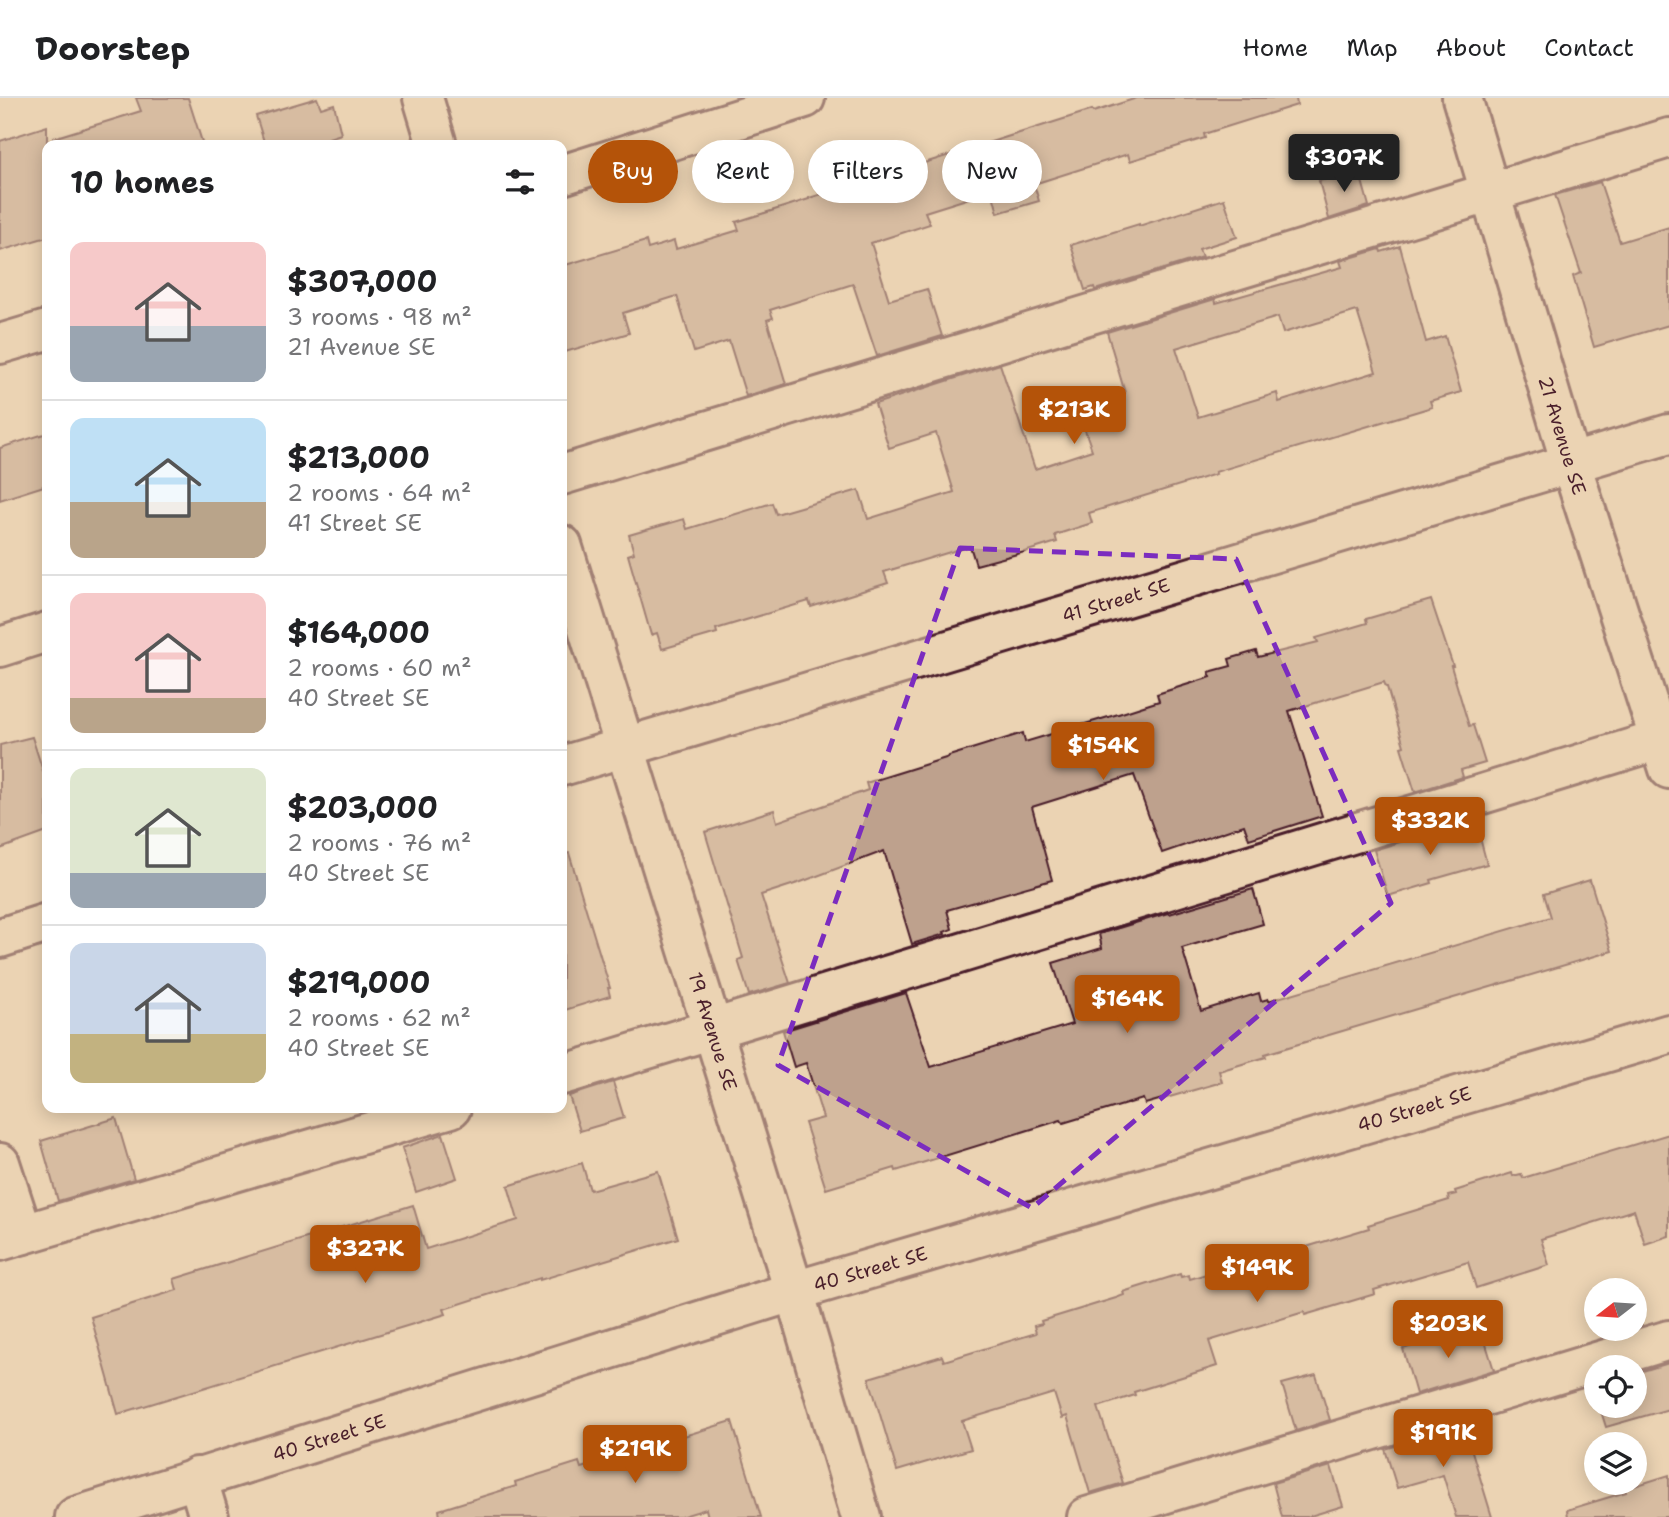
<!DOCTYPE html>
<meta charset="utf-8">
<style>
body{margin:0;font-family:"Shantell Sans",sans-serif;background:#f6f6f6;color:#202124;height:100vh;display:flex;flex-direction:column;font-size:26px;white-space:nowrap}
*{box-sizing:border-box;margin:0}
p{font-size:23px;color:#757577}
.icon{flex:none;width:38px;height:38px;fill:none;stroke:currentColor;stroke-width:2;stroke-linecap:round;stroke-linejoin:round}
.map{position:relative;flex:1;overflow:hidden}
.drawer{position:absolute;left:42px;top:42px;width:525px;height:973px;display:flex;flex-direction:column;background:#fff;border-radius:14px;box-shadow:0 4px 18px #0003}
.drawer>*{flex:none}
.hud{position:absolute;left:588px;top:42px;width:665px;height:63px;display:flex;gap:14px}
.needle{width:46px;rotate:253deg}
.tools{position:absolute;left:1584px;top:1180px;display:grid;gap:14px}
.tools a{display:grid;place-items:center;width:63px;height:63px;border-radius:50%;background:#fff;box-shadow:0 4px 18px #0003;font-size:35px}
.price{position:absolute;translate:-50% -60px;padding:0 16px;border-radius:7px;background:#b45309;color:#fff;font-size:23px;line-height:46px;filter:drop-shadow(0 2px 4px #0008)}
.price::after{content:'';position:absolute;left:50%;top:42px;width:21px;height:16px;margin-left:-10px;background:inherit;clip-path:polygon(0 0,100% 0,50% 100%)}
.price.selected{background:#222;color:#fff}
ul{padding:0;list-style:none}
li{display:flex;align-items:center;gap:21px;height:175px;padding:0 28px}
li+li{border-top:2px solid #e0e0e0}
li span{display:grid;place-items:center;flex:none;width:196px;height:140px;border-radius:14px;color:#555}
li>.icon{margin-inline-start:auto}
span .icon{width:84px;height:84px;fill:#fffc;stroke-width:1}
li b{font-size:30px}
h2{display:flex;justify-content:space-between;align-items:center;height:84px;padding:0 28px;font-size:30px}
.tag{padding:0 24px;border-radius:32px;background:#fff;box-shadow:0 4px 18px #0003;font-size:24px;line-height:63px}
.tag.selected{background:#b45309;color:#fff}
header{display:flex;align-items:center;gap:42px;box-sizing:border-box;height:98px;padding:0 35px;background:#fff;border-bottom:2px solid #e0e0e0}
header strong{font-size:33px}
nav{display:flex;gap:38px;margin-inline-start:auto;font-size:24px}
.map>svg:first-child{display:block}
</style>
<header>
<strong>Doorstep</strong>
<nav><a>Home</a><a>Map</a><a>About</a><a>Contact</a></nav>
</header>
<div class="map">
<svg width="1669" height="1419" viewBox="0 0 1669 1419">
<rect width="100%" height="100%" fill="#ebd3b3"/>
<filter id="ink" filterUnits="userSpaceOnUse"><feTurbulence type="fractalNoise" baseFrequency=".0143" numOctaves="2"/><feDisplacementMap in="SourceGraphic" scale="14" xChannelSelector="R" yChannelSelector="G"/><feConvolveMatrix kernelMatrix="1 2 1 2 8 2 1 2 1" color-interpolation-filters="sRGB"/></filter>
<g filter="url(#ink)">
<!-- building -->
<g fill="#bea18d" stroke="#4a1f2b" stroke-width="2" fill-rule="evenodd">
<polygon points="136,0 188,0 203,47 54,47 53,40 141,13"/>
<polygon points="317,0 321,10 334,6 341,36 329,40 331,47 265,47 256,18"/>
<polygon points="1137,0 1296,0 1297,7 1204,36 1205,40 1130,63 1128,56 1034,86 1039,103 998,115 992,93 925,114 930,126 871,145 889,202 927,191 942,238 877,258 853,186 770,212 773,220 767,222 786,286 746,298 729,243 694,254 677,198 623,215 629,235 562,255 562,168 646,143 648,151 674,143 676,151 739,132 736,124 809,101 809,100 855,86 855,87 1092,12 1093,14"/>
<polygon points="47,28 47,139 0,153 0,43"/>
<polygon points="1359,72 1369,108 1329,121 1319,83"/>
<polygon points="1600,84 1620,144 1669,129 1669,227 1594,249 1573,178 1581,175 1555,97"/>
<polygon points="1224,101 1237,139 1199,151 1202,159 1095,192 1094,189 1085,192 1071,147 1139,126 1139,128"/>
<path d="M1400 148 1426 244 1445 238 1461 294 1430 303 1432 309 1215 374 1216 376 1089 415 1092 425 1055 437 1057 444 1021 455 976 467 970 448 884 474 888 485 811 509 809 503 716 531 717 535 662 551 657 535 651 537 628 457 634 455 629 437 684 421 687 431 772 405 776 416 859 392 868 421 954 394 936 335 889 350 875 306 1000 266 1035 371 1092 352 1078 312 1125 295 1107 234 1215 201 1216 205 1342 169 1340 163 1380 151 1381 154ZM1357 213 1376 274 1279 304 1277 295 1198 319 1176 250 1278 219 1283 235Z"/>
<polygon points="47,335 47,387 0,402 0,350"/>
<polygon points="1431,502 1453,568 1451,568 1469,628 1473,627 1485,665 1461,672 1463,679 1415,694 1401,649 1404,648 1387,589 1386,589 1384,584 1289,613 1322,718 1249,741 1244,727 1162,755 1134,677 1032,709 1052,782 947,812 952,831 944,834 945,836 912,846 884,753 801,784 761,797 790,885 749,897 738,862 743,860 705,734 774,712 777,724 868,692 866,685 949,659 949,658 1023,635 1025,644 1125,614 1159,603 1157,596 1211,579 1209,574 1231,568 1229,561 1256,553 1258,559 1318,544 1316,540 1367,525 1366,521"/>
<polygon points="32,639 47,685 47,734 0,751 0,647"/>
<polygon points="1475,721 1487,766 1431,782 1432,785 1388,798 1374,752"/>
<polygon points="569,755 610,890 608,890 610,898 562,913 562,756"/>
<polygon points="1590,782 1612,853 1265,956 1266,959 1219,973 1222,984 1145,1006 1143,1001 1063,1025 1061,1022 896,1073 895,1070 826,1091 805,1025 823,1020 806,965 794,969 783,933 906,895 931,969 1072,926 1053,865 1102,850 1099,836 1168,815 1169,816 1253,791 1263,826 1182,850 1201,913 1259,895 1261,903 1268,901 1268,903 1551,819 1544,796"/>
<polygon points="613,984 624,1020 580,1033 569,998"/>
<polygon points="116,1020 134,1081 58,1103 41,1043"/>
<polygon points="443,1036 457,1080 416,1094 402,1050"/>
<polygon points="1669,1036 1669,1138 1645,1146 1634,1112 1541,1141 1549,1167 1476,1190 1468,1164 1374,1192 1375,1196 1305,1217 1304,1214 1209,1243 1217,1268 1134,1294 1135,1297 1098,1309 1123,1385 1090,1395 1067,1318 1062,1320 1054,1295 962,1323 971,1351 897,1373 869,1280 942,1258 944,1263 1036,1235 1034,1228 1042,1226 1041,1223 1116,1200 1124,1197 1123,1194 1180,1176 1181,1179 1189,1177 1190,1181 1272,1156 1273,1159 1369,1130 1368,1127 1449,1102 1448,1098 1456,1096 1455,1093 1512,1075 1513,1078 1521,1076 1523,1080"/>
<polygon points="582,1065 590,1092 658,1073 678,1140 540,1182 540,1180 444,1211 446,1216 118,1316 91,1219 177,1192 174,1181 413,1107 426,1151 518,1122 508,1088"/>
<polygon points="1480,1227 1494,1272 1416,1296 1403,1251"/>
<polygon points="1669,1265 1669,1311 1606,1329 1599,1307 1634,1307 1636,1275"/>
<polygon points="1316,1277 1330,1322 1296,1333 1282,1286"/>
<polygon points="732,1323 761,1419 708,1419 706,1411 680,1419 440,1419 439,1412 516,1388 515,1384 579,1364 581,1370"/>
<polygon points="1464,1327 1492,1419 1456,1419 1443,1377 1397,1390 1385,1351"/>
<polygon points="1331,1368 1343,1408 1307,1419 1282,1419 1273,1385"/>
<polygon points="1669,1377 1669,1419 1568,1419 1567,1412 1626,1394 1625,1391"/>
</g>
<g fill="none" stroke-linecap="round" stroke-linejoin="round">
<!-- minor casing -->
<g stroke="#4a1f2b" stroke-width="44">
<g id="minor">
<polyline points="423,0 437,47"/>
<path id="s1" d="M1462 0 1571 366 1669 671"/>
<polyline points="562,77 805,0"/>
<polyline points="0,246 47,232"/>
<polyline points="562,377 1669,40"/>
<path id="s2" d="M562 447 794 1193 861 1419"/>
<polyline points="0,549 47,534"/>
<path id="s3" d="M562 668 1669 336"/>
<polyline points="0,840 47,825"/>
<polyline points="562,977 1669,639"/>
<polyline points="0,1065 23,1136"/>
<polyline points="0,1143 451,1010"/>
<polyline points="197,1379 209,1419"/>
<path id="s4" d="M75 1419 808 1189 1669 936"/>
<polyline points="1087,1419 1669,1242"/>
</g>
</g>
<!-- minor -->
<use href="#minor" stroke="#ebd3b3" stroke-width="38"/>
</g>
</g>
<!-- marked area -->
<path d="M0 0H1669V1419H0ZM960 450 1236 461 1391 805 1032 1110 778 967Z" fill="#ebd3b3" fill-opacity=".55" fill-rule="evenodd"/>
<path fill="none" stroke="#7b2cbf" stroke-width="5" stroke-dasharray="14 9" stroke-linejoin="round" d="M960 450 1236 461 1391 805 1032 1110 778 967Z"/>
<g text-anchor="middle" stroke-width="5" stroke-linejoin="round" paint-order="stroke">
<!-- street labels -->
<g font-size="19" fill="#4a1f2b" stroke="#ebd3b3">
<text dy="7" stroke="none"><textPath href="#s1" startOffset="352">21 Avenue SE</textPath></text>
<text dy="7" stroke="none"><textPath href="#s3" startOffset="578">41 Street SE</textPath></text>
<text dy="7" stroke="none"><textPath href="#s2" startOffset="509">19 Avenue SE</textPath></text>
<text dy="7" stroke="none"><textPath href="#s4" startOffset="1400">40 Street SE</textPath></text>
<text dy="7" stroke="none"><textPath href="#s4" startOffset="833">40 Street SE</textPath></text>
<text dy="7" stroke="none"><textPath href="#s4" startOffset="266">40 Street SE</textPath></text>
</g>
</g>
</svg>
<div class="tools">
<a><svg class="needle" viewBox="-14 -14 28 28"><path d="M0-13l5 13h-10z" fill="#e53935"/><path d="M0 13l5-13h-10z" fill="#757577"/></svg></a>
<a><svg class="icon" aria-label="locate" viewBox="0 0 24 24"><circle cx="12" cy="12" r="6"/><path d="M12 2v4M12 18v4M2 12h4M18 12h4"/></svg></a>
<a><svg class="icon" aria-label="layers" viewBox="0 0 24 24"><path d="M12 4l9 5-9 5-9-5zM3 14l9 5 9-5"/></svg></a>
</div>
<b class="price selected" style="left:1344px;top:96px">$307K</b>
<b class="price" style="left:1074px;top:348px">$213K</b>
<b class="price" style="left:1103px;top:684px">$154K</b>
<b class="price" style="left:1430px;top:759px">$332K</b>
<b class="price" style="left:1127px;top:937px">$164K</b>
<b class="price" style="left:365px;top:1187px">$327K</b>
<b class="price" style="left:1257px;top:1206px">$149K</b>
<b class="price" style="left:1448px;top:1262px">$203K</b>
<b class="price" style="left:1443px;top:1371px">$191K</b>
<b class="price" style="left:635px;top:1387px">$219K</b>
<div class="hud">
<a class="tag selected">Buy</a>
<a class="tag">Rent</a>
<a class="tag">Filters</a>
<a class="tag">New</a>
</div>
<section class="drawer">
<h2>10 homes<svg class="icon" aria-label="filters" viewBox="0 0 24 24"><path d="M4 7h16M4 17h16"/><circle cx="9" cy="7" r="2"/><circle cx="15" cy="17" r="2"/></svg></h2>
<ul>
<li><span style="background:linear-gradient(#f6c9c9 60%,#9aa5b1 0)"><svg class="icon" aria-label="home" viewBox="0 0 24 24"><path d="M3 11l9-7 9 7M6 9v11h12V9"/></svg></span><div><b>$307,000</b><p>3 rooms · 98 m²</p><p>21 Avenue SE</p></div></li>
<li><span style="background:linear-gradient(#bfe0f5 60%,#b9a48a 0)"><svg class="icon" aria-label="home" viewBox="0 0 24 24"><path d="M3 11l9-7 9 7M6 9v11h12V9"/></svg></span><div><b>$213,000</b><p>2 rooms · 64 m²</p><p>41 Street SE</p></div></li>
<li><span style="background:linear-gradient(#f6c9c9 75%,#b9a48a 0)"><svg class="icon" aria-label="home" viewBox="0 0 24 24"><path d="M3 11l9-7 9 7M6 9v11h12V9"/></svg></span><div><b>$164,000</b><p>2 rooms · 60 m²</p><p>40 Street SE</p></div></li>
<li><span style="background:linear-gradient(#dfe7d0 75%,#9aa5b1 0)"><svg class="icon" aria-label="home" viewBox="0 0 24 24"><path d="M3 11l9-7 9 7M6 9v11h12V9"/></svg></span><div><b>$203,000</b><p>2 rooms · 76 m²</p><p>40 Street SE</p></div></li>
<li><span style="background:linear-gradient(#c9d6e8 65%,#c2b280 0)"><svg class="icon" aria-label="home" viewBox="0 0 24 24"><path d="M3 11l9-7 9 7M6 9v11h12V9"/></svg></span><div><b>$219,000</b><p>2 rooms · 62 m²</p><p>40 Street SE</p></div></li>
</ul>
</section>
</div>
